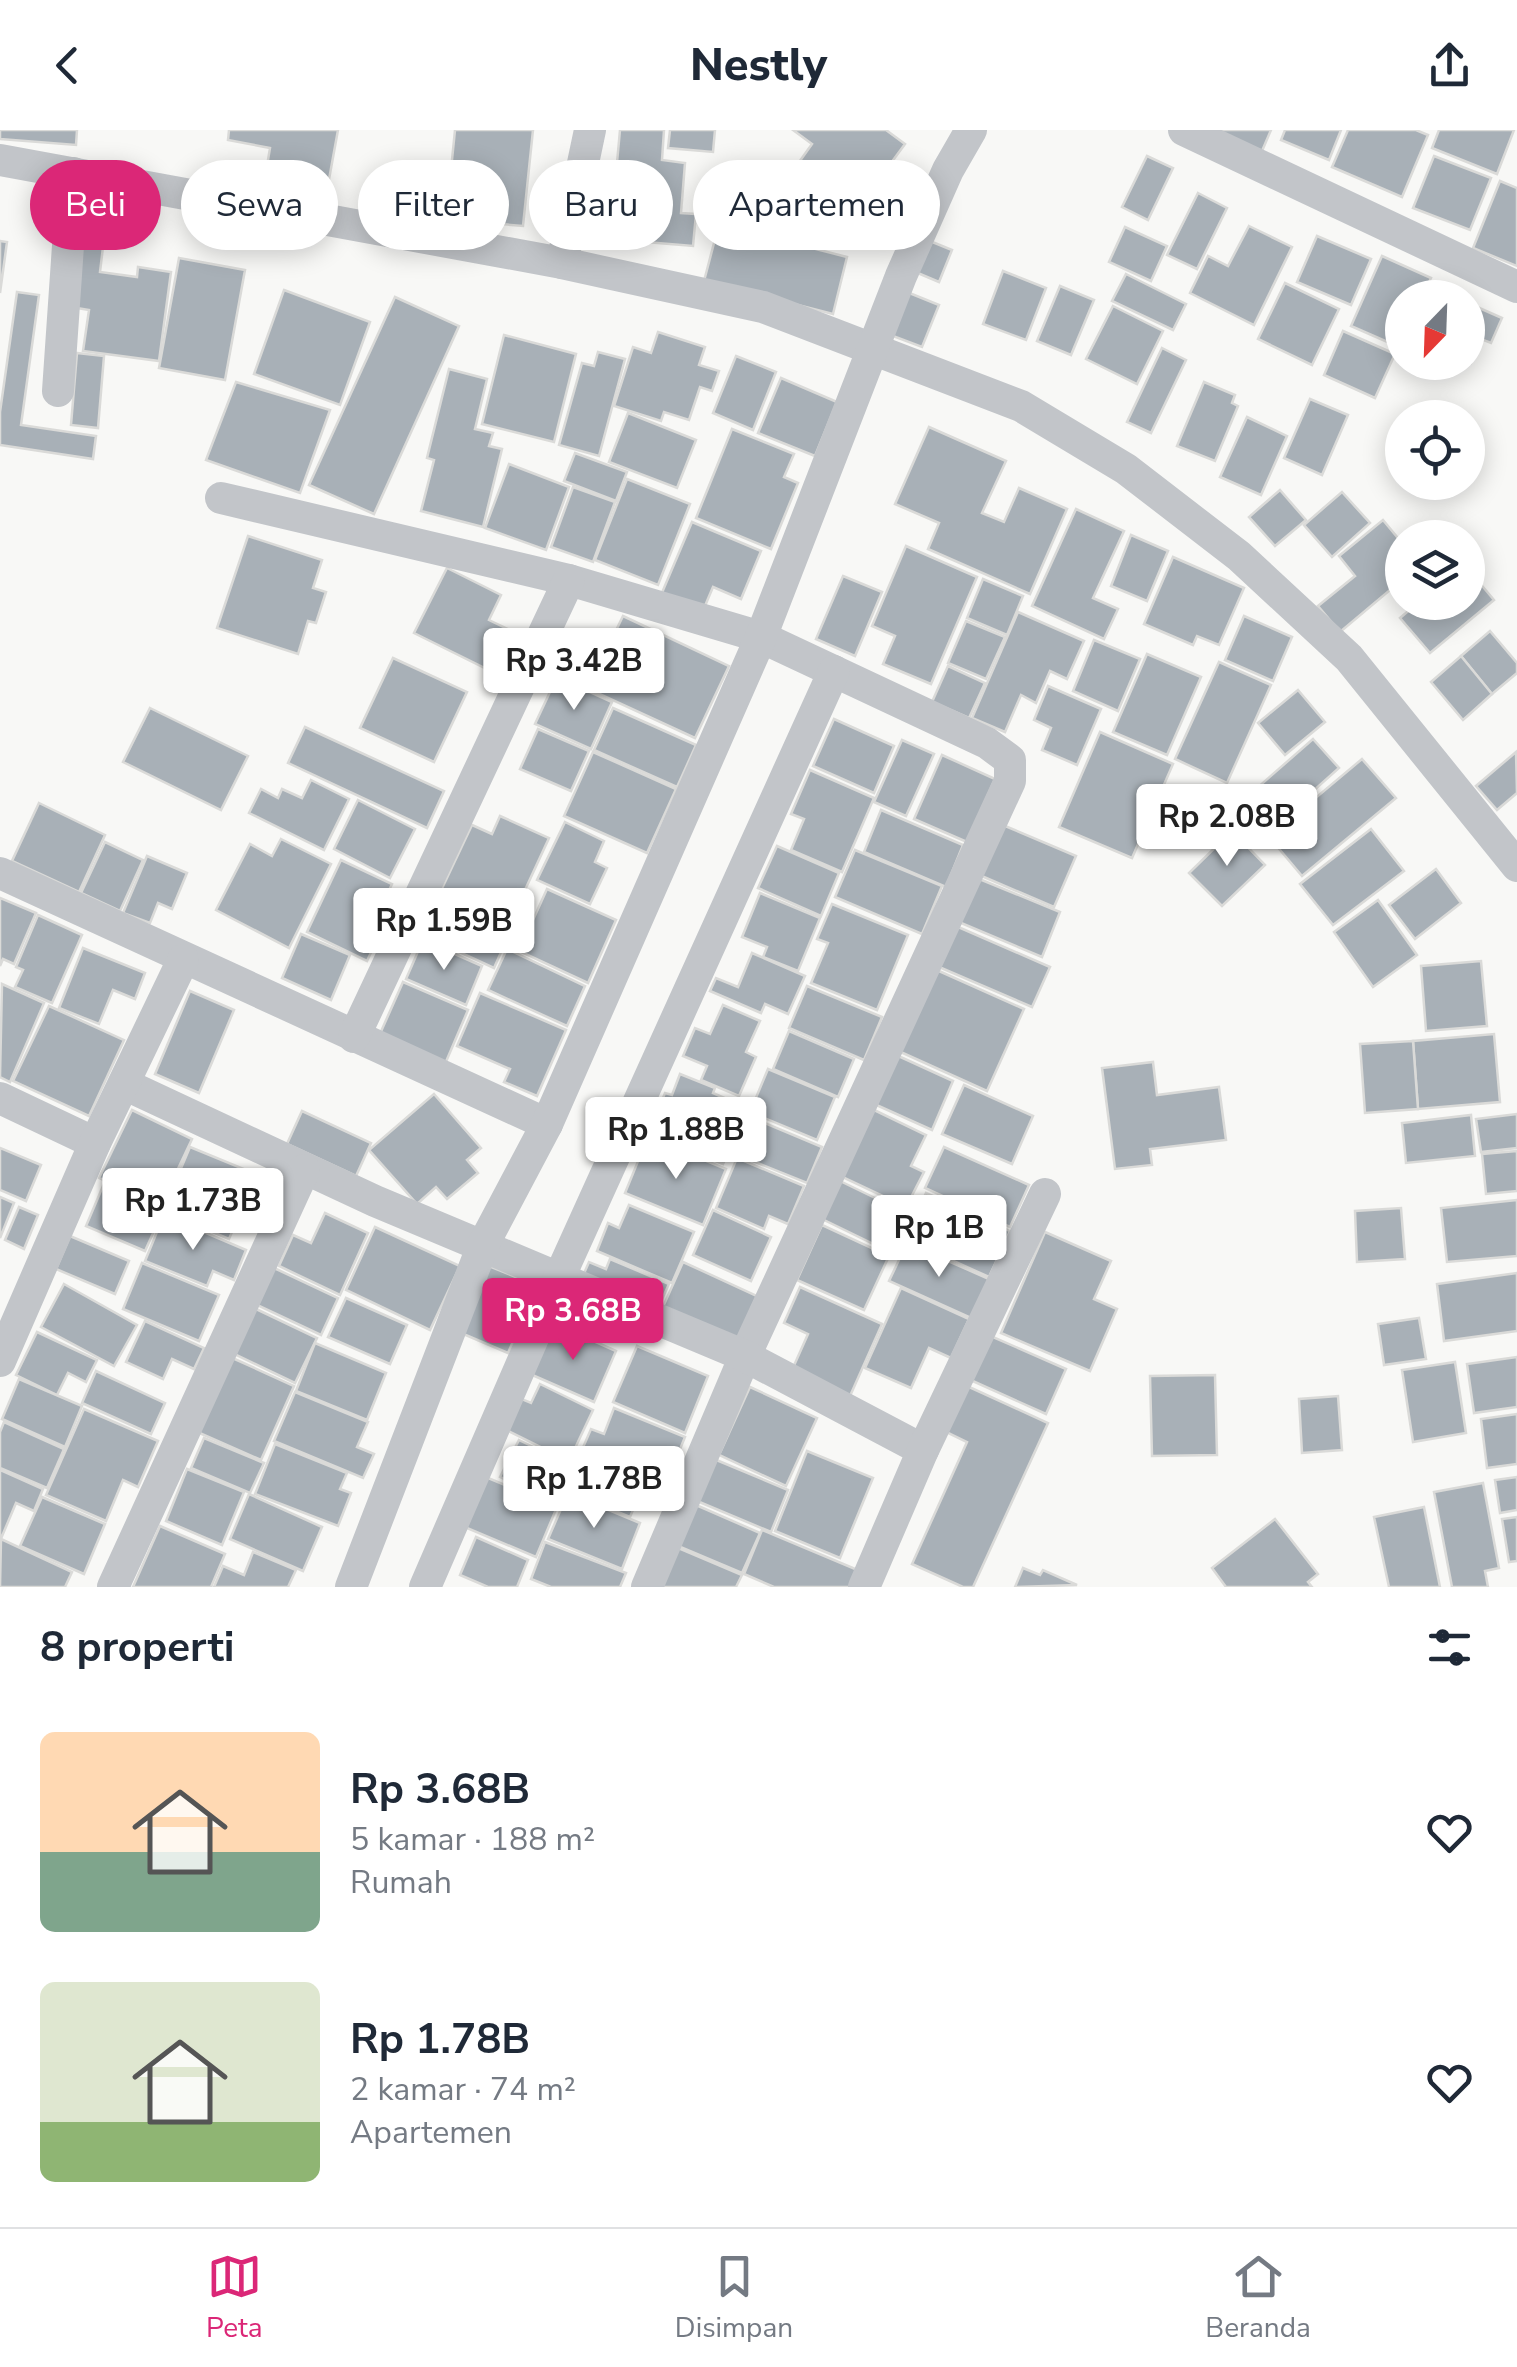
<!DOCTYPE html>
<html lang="id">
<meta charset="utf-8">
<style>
body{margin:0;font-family:"Nunito Sans",sans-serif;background:#f2f2f3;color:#1f2937;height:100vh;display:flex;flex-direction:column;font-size:38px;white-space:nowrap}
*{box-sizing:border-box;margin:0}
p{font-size:32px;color:#747a83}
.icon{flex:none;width:55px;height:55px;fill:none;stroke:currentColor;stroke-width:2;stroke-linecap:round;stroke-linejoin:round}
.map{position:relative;height:1457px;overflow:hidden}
.side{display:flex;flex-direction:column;background:#fff;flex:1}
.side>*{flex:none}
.banner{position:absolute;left:30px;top:30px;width:1000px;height:90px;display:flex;gap:20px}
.needle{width:65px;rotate:203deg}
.fabs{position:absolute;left:1385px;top:150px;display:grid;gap:20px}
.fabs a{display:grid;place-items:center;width:100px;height:100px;border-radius:50%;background:#fff;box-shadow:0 5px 25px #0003;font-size:50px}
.price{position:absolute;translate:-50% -85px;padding:0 22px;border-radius:10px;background:#fff;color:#222;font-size:32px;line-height:65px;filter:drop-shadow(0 2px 5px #0008)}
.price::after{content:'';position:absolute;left:50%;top:60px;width:30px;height:22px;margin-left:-15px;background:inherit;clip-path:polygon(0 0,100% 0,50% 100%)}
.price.current{background:#db2777;color:#fff}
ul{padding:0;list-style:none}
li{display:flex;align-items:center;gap:30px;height:250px;padding:0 40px}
li span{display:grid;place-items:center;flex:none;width:280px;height:200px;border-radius:15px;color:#555}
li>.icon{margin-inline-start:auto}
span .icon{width:120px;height:120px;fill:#fffc;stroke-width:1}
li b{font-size:42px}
h2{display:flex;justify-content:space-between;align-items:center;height:120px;padding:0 40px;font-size:42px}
.tag{padding:0 35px;border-radius:45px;background:#fff;box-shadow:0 5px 25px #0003;font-size:35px;line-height:90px}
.tag.current{background:#db2777;color:#fff}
header{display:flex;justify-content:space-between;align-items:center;height:130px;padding:0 40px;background:#fff;font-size:45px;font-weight:800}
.menu{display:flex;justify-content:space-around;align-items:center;height:140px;border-top:2px solid #e0e1e3;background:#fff;font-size:28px;color:#747a83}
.menu a{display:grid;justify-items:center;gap:5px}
.menu .current{color:#db2777}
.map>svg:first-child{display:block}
</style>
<header><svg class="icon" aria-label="back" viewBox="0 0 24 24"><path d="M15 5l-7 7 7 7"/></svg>Nestly<svg class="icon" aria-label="share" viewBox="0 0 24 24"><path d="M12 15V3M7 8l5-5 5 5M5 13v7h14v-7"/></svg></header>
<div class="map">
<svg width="1517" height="1457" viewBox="0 0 1517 1457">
<rect width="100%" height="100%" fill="#f8f8f6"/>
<!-- building -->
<g fill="#a8b0b7" stroke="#dadad8" stroke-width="2.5">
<polygon points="0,0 77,0 76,15 0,9"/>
<polygon points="229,0 338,0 328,55 266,42 270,18 228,10"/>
<polygon points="455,0 533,0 523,96 446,89"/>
<polygon points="620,0 664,0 662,30 685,33 681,83 696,84 693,116 610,109"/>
<polygon points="670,0 715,0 713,22 668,18"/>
<polygon points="793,0 886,0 905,14 852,86 792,42 812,14"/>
<polygon points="1212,0 1271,0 1262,21"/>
<polygon points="1285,0 1341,0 1329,30 1281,10"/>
<polygon points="1348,0 1416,0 1428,5 1402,67 1332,37"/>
<polygon points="1439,0 1514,0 1497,44 1432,18"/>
<polygon points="1147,26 1173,38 1148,90 1122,77"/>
<polygon points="1434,26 1491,48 1470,100 1413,78"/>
<polygon points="1500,51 1517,58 1517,136 1473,118"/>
<polygon points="1198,63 1227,78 1197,139 1167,125"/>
<polygon points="719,94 847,127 833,184 704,151"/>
<polygon points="1249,96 1292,117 1254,195 1190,163 1208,126 1228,136"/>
<polygon points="1125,97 1167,116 1151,151 1109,132"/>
<polygon points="1317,106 1371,129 1351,175 1297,152"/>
<polygon points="925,109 952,120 939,152 913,141"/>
<polygon points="0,111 7,112 0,163"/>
<polygon points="74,113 103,117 100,142 137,147 138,137 171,142 159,231 83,221 89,180 65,176"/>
<polygon points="1382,126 1431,148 1422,168 1402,168 1402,210 1399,217 1351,196"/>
<polygon points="179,128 245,140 225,250 159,238"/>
<polygon points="1003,141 1046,158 1026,210 983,194"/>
<polygon points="1126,144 1186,174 1173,200 1112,171"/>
<polygon points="1285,153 1339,179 1312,235 1258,209"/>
<polygon points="1060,156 1094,170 1071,225 1037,211"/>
<polygon points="284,160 370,192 340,275 254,244"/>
<polygon points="902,160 939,175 922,217 885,203"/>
<polygon points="17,162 39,165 21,295 96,306 93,329 0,315 0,282"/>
<polygon points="395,167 459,196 374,384 309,355"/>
<polygon points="1468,173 1502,188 1491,213 1481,209 1471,233 1468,232"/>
<polygon points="1113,176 1163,201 1137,254 1086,229"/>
<polygon points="1343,201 1395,224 1375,268 1324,245"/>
<polygon points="658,202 705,217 699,235 719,241 712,261 700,257 689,290 664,282 661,291 614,276 633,217 651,223"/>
<polygon points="504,205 576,224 554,312 482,294"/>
<polygon points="1162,218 1186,230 1151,303 1127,292"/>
<polygon points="598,222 625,229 599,326 559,315 582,233 594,236"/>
<polygon points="77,223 104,226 98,298 71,295"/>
<polygon points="736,226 776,242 753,300 713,283"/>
<polygon points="449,239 487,249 475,299 493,303 489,316 502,319 483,397 421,381 434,330 427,328"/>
<polygon points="781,248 837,272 815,326 758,303"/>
<polygon points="236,252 330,280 300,363 206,330"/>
<polygon points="1204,252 1235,265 1232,273 1238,276 1215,331 1177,316"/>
<polygon points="1310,269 1348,285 1322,345 1284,328"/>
<polygon points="628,283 696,310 677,358 609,332"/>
<polygon points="1247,287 1287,306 1261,365 1220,347"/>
<polygon points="929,297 1006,331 982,383 1004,392 1019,358 1067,379 1030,464 928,419 939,393 895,374"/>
<polygon points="732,299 794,324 784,347 798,353 771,419 696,388"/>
<polygon points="575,323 627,342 616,371 564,351"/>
<polygon points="509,334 569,357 546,420 485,398"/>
<polygon points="627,349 690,374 658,455 595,430"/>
<polygon points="573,357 615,372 593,432 551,417"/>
<polygon points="1280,360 1306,390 1275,416 1249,387"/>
<polygon points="1342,362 1370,393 1332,427 1304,395"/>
<polygon points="1076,379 1124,401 1093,468 1118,479 1104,509 1032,476"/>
<polygon points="1383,390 1402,413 1402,450 1340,502 1318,476 1355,446 1339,426"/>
<polygon points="692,392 761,421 741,469 713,457 702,483 661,465"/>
<polygon points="1131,405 1168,421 1147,471 1111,456"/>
<polygon points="248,406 322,430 313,458 326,462 316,493 308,491 298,524 217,498"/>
<polygon points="906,416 977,447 931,554 883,534 895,506 872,496"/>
<polygon points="1173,427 1244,458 1219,515 1197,506 1193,515 1144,494"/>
<polygon points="447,438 501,465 489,490 524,507 505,548 414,503"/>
<polygon points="1468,439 1494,470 1430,523 1400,488 1419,472 1468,472"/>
<polygon points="843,446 882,462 855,526 816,509"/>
<polygon points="983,449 1023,466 1007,505 967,488"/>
<polygon points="1018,482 1084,511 1067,549 1050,541 1036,573 1021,565 1005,602 972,588"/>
<polygon points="623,486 729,536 695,608 556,544 575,504 607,519"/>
<polygon points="1244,486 1292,507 1273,551 1225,530"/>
<polygon points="966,491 1005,507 986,549 948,533"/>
<polygon points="1490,501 1517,533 1517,543 1492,564 1461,526"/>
<polygon points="1094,510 1140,529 1118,581 1073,561"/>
<polygon points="1147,524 1201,547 1167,625 1113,602"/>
<polygon points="1461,526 1492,564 1463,590 1431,552"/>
<polygon points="393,528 467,562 434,632 360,598"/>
<polygon points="1219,532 1271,555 1227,653 1175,629"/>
<polygon points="948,536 985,553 969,588 932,572"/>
<polygon points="557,547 612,572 591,619 535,594"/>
<polygon points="1048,556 1101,579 1077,635 1042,620 1051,598 1034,590"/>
<polygon points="1298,560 1325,592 1285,625 1258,593"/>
<polygon points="150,578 248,626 221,680 123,632"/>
<polygon points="613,578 696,615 677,657 594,620"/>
<polygon points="834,589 894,616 874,663 813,636"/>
<polygon points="305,597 444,661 427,698 288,633"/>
<polygon points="538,599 589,621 571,661 520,639"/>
<polygon points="1100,602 1173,634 1132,728 1059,697"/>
<polygon points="1313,609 1339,638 1274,696 1248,666"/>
<polygon points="902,610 934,624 906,686 874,672"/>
<polygon points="593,622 676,659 647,723 564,686"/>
<polygon points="1516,622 1517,663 1497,680 1476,656"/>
<polygon points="942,625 995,649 967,712 914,689"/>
<polygon points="1362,629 1396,668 1302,746 1269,707"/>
<polygon points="810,640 874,668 842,742 791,720 804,689 791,684"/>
<polygon points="311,650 349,669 324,720 249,683 261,659 278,668 282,659 302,668"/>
<polygon points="358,670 415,699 390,748 334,719"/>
<polygon points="39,673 105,705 79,762 12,731"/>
<polygon points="881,680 963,715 946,757 864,722"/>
<polygon points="500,686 549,708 506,801 437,769 472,695 492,704"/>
<polygon points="565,692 604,711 595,732 607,738 590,774 537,750"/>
<polygon points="998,693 1076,726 1054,777 977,744"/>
<polygon points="1371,699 1404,741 1333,795 1300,754"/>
<polygon points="1232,701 1265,735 1222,776 1189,743"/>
<polygon points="281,709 331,734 289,818 216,780 250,714 272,726"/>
<polygon points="105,712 143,730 120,781 81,763"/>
<polygon points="777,716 839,743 821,786 758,758"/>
<polygon points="855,720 942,756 922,804 835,767"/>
<polygon points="147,726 187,743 172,779 158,773 150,793 123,783"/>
<polygon points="341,730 392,754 382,775 391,779 367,831 307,802"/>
<polygon points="1436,739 1461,773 1415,809 1389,775"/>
<polygon points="972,746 1060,782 1042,827 954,790"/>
<polygon points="547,759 616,790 588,853 519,821"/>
<polygon points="760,763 820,788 798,841 763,827 767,817 742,807"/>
<polygon points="0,768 36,783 14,834 3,829 0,836"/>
<polygon points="1378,770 1417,825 1373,857 1334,802"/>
<polygon points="832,774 908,805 877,880 811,853 828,813 817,809"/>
<polygon points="446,776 509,804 494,838 431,809"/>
<polygon points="38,785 82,805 52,873 15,857 23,840 16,837"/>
<polygon points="949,793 1050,837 1032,877 932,834"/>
<polygon points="301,804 350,825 331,870 282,848"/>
<polygon points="423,810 482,836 466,875 406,849"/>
<polygon points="83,818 145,843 135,869 113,860 99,894 59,878"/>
<polygon points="507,819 585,856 567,896 488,860"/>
<polygon points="752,823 805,846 788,884 765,874 761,883 710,861 716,848 738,857"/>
<polygon points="1481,831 1487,896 1426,901 1421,836"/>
<polygon points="930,837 1024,879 987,961 894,919"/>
<polygon points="403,852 468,880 445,934 379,906"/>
<polygon points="2,854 44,873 10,952 0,947"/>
<polygon points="807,856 882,887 864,930 789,898"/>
<polygon points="190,861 234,880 199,963 155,944"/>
<polygon points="480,863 566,900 537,966 504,952 510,939 457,916"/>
<polygon points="723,875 760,891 746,922 756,927 739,966 701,950 707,936 683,926 695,898 710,904"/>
<polygon points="49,876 124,910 89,986 13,951"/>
<polygon points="789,901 854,929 838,967 773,939"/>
<polygon points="1494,904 1500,972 1418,979 1413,911"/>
<polygon points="1413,911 1418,979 1365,983 1360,914"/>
<polygon points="894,924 953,951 932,1000 872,973"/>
<polygon points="1153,932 1157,965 1219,957 1226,1010 1150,1019 1152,1035 1115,1039 1102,938"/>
<polygon points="768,939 835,967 817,1010 750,982"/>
<polygon points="680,944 715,958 713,963 747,978 723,1034 689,1020 692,1012 652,995 665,963 672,965"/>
<polygon points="964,955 1033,986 1012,1034 942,1004"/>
<polygon points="434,964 481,1018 467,1030 478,1043 447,1069 436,1057 417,1074 369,1020"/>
<polygon points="870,978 926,1005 911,1036 924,1042 906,1077 838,1045"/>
<polygon points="132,980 192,1009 160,1077 99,1048"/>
<polygon points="302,981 371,1013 356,1046 287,1014"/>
<polygon points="1517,984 1517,1018 1481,1022 1476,989"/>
<polygon points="1471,985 1475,1026 1406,1033 1402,993"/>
<polygon points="753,988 822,1017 807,1053 738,1025"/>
<polygon points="658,1011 726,1039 703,1095 625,1063 643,1019 654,1023"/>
<polygon points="190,1017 268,1049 253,1083 242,1078 229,1109 163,1081"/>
<polygon points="944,1017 1029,1055 1010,1097 925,1058"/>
<polygon points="0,1018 41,1035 26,1071 0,1060"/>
<polygon points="1517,1021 1517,1061 1486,1064 1482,1024"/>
<polygon points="737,1028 804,1056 788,1094 769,1086 764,1099 716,1078"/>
<polygon points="838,1050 908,1084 890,1122 820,1088"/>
<polygon points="103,1056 163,1081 145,1121 86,1096"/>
<polygon points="926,1063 1010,1101 989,1147 905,1109"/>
<polygon points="0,1067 14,1073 0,1108"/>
<polygon points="1517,1070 1517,1126 1447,1132 1441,1078"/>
<polygon points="629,1075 694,1102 672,1153 597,1121 608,1093 619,1098"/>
<polygon points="19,1077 38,1085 24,1119 5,1110"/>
<polygon points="1401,1078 1405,1129 1357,1132 1355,1081"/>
<polygon points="713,1080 771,1107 751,1151 693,1125"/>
<polygon points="325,1083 368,1103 340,1165 279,1136 293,1105 311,1113"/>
<polygon points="164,1085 246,1120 234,1150 213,1141 207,1156 145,1131"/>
<polygon points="822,1095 889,1126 864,1180 797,1150"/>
<polygon points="375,1097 460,1136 430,1200 346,1160"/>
<polygon points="1045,1102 1111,1131 1094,1169 1117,1179 1090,1241 1001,1203"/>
<polygon points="70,1106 129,1131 115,1164 56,1139"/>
<polygon points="907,1113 989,1149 971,1188 889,1151"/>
<polygon points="610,1129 669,1154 657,1180 582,1148 589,1132 606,1139"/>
<polygon points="683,1132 757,1166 737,1211 658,1188"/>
<polygon points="142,1133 219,1165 199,1211 123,1179"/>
<polygon points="489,1136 537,1156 508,1223 461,1203"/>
<polygon points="274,1138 338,1168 321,1205 257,1175"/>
<polygon points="1517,1143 1517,1201 1444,1211 1437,1154"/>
<polygon points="64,1154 137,1195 114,1236 41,1197"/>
<polygon points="800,1157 882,1194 850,1266 792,1240 808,1204 784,1193"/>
<polygon points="901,1158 969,1189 951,1228 929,1218 911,1258 865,1238"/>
<polygon points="346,1168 407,1195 390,1234 328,1207"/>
<polygon points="254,1178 317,1208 295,1253 232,1223"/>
<polygon points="1419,1188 1426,1229 1384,1235 1378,1194"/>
<polygon points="145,1191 204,1218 194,1239 172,1229 163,1249 126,1232"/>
<polygon points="553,1193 616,1221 594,1272 530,1244"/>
<polygon points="37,1202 97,1230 86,1252 68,1243 57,1265 16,1245"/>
<polygon points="986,1204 1066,1239 1046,1284 966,1248"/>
<polygon points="315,1213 386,1243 367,1290 296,1261"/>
<polygon points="637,1216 708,1246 685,1303 613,1272"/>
<polygon points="228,1226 294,1256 261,1330 195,1301"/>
<polygon points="1517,1227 1517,1277 1474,1283 1467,1234"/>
<polygon points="1455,1232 1466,1303 1413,1312 1402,1240"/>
<polygon points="96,1241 165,1273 151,1304 82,1273"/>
<polygon points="1215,1245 1217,1325 1152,1326 1150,1246"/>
<polygon points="19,1249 82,1276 65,1317 2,1289"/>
<polygon points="540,1254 593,1280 569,1331 502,1298 517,1267 531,1273"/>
<polygon points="967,1256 1048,1293 973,1457 963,1457 912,1434 967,1312 946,1302"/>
<polygon points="750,1257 817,1288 786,1356 719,1325"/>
<polygon points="295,1262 368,1292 357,1317 374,1324 363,1348 274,1311"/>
<polygon points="1338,1266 1342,1320 1302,1323 1299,1269"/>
<polygon points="614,1278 685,1307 665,1356 581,1322 591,1299 604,1304"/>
<polygon points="84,1279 158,1311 138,1357 123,1350 106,1391 46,1365"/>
<polygon points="1517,1284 1517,1334 1487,1338 1481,1289"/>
<polygon points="4,1292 64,1319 47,1358 0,1338 0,1302"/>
<polygon points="204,1308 264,1333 250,1363 191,1338"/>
<polygon points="519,1310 578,1339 560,1376 500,1347"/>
<polygon points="275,1314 347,1343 340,1359 351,1363 338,1396 255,1364"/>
<polygon points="807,1321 873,1348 840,1428 775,1401"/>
<polygon points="589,1328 645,1351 630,1387 574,1364"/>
<polygon points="714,1329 788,1360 771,1402 697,1371"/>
<polygon points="187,1339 244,1362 222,1415 166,1391"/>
<polygon points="0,1340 43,1359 34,1381 16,1373 0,1411"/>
<polygon points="481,1345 557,1377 536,1427 460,1395"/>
<polygon points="1517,1347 1517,1380 1500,1383 1495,1350"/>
<polygon points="1483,1353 1499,1438 1485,1441 1488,1457 1452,1457 1434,1362"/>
<polygon points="568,1363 640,1393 622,1439 548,1409"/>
<polygon points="249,1364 322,1397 303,1441 230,1409"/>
<polygon points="42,1367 105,1394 84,1444 20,1416"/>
<polygon points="696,1375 760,1403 742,1443 678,1416"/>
<polygon points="1424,1377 1440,1457 1389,1457 1374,1387"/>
<polygon points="1517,1387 1517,1431 1509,1432 1502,1389"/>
<polygon points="1275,1389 1318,1444 1308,1452 1312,1457 1226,1457 1212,1438"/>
<polygon points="160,1396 225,1424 211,1457 133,1457"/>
<polygon points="762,1400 860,1441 853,1457 774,1457 744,1444"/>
<polygon points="476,1407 528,1430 517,1457 488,1457 460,1445"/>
<polygon points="1,1409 72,1442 65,1457 0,1457"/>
<polygon points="545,1412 626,1443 620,1457 551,1457 531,1449"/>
<polygon points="676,1417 742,1445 736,1457 659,1457"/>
<polygon points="253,1422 296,1440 288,1457 214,1457 223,1436 244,1445"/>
<polygon points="1023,1438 1040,1445 1043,1440 1077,1455 1015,1457"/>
</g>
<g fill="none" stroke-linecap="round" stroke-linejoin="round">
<!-- street -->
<g stroke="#c2c5c9" stroke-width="32">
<polyline points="1184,0 1517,157"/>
<polyline points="0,30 562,133 763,177 1021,276 1126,339 1239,426 1349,528 1517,736"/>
<polyline points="562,133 590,0"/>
<polyline points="58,261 73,43"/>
<polyline points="221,368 569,450 761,507 987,613 1010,630 1010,651 745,1226 647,1457"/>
<polyline points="0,743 547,994"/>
<polyline points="354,907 569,450"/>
<polyline points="124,954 375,1071 745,1226 923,1320"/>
<polyline points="0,968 95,1013"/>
<polyline points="0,1231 95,1013 183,830"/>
<polyline points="113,1457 304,1040"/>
<polyline points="351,1457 483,1115 547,994 761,507 901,146 948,40 971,0"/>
<polyline points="425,1457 559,1148 834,541"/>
<polyline points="864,1457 923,1320 1045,1064"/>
</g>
</g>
</svg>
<div class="fabs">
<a><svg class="needle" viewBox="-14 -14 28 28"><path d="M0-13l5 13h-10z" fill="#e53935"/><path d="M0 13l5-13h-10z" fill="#747a83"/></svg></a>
<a><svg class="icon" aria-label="locate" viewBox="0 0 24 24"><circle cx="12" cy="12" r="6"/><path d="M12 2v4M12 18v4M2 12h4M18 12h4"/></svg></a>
<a><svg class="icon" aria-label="layers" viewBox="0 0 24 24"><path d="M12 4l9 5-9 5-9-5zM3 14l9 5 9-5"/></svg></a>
</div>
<b class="price" style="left:574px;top:583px">Rp 3.42B</b>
<b class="price" style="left:1227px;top:739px">Rp 2.08B</b>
<b class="price" style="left:444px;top:843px">Rp 1.59B</b>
<b class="price" style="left:676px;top:1052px">Rp 1.88B</b>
<b class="price" style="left:193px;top:1123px">Rp 1.73B</b>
<b class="price" style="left:939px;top:1150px">Rp 1B</b>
<b class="price current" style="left:573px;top:1233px">Rp 3.68B</b>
<b class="price" style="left:594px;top:1401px">Rp 1.78B</b>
<div class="banner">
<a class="tag current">Beli</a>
<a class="tag">Sewa</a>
<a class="tag">Filter</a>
<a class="tag">Baru</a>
<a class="tag">Apartemen</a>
</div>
</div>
<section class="side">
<h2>8 properti<svg class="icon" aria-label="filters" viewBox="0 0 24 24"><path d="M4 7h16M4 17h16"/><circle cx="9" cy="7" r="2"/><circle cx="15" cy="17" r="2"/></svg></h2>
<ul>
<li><span style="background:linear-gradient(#ffd9b3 60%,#7fa58c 0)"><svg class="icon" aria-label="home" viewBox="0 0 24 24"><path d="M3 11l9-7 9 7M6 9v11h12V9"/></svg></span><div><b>Rp 3.68B</b><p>5 kamar · 188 m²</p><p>Rumah</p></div><svg class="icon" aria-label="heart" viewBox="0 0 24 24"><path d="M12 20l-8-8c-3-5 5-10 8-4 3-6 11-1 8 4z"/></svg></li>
<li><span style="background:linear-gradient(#dfe7d0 70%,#8fb573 0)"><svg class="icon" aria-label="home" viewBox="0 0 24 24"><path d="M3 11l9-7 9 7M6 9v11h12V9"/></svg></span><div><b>Rp 1.78B</b><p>2 kamar · 74 m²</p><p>Apartemen</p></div><svg class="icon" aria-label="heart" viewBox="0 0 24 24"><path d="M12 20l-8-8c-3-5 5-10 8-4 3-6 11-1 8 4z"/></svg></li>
</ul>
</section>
<nav class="menu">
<a class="current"><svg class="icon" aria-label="map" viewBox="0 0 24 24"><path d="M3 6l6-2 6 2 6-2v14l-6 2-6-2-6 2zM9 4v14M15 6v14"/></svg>Peta</a>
<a><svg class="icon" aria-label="saved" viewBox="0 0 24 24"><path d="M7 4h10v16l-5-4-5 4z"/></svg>Disimpan</a>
<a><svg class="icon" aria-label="home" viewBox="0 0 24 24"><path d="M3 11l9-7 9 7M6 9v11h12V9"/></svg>Beranda</a>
</nav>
